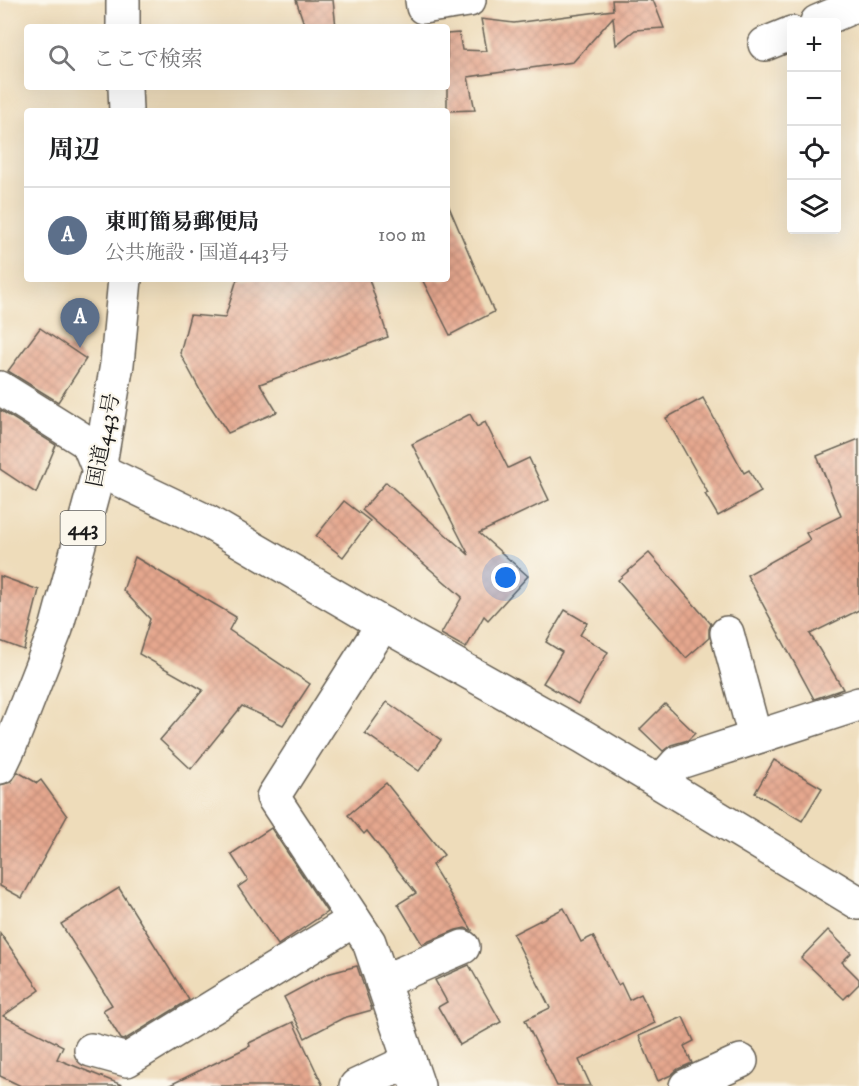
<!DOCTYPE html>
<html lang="ja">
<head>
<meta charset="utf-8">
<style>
	body { margin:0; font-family:"IM FELL DW Pica","Noto Serif JP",serif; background:#f2f2f2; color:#202124 }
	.controls { position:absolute; right:18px; top:18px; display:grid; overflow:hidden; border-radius:6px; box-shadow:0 6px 24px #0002 }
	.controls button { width:54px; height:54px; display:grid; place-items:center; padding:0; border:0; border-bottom:2px solid #e0e0e0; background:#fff; color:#202124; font:30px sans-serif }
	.you { position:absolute; left:506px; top:578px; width:21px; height:21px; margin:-15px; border:4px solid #fff; border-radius:50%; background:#1a73e8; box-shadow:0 0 0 9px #1a73e833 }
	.badge { display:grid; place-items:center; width:39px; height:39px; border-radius:50%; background:#c8321e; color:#fff; font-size:20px; font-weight:700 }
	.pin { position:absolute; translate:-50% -50px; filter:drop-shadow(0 2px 3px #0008) }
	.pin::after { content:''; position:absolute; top:32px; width:21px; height:18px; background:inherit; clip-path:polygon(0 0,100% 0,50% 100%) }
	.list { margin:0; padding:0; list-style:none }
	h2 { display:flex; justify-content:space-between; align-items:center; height:78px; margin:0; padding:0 24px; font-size:26px }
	h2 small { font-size:20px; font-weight:400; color:#757577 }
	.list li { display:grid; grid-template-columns:39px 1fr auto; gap:18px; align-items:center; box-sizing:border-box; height:96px; padding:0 24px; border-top:2px solid #e0e0e0 }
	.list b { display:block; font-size:22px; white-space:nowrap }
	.list p { margin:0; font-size:20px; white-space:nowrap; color:#757577 }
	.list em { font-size:20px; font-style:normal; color:#757577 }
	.icon { flex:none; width:33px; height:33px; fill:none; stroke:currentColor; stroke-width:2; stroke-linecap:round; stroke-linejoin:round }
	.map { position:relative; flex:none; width:859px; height:1086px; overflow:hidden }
	.search { position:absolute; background:#fff; box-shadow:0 6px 24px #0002; left:24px; top:24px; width:426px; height:66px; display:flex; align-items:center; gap:15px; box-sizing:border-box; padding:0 21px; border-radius:6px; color:#757577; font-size:22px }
	.panel { position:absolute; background:#fff; box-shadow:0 6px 24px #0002; left:24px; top:108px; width:426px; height:174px; border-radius:6px }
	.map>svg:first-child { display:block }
	.building { fill:url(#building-cross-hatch) }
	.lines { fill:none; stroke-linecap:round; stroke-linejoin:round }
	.minor-casing { stroke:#665f53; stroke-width:36 }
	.highway-casing { stroke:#665f53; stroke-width:36 }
	.minor { stroke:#fff; stroke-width:33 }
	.highway { stroke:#fff; stroke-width:33 }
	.labels { text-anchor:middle; stroke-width:4.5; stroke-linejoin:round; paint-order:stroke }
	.shield { fill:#fbf7ec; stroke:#5f5e5a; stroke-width:1.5 }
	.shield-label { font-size:20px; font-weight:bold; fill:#1c1c1c }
	.street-label { font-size:21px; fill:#1c1c1c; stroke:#fbf7ec }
</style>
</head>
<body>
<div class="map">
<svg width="859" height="1086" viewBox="0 0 859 1086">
	<defs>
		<pattern id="building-cross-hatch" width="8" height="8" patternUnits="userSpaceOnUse" patternTransform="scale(1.5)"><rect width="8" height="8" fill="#e5a78e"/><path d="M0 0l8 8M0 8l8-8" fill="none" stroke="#c48f7a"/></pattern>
	</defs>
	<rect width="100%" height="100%" fill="#fbf7ec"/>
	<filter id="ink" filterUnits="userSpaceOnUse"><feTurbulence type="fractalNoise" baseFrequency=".0167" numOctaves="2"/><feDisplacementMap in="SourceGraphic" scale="12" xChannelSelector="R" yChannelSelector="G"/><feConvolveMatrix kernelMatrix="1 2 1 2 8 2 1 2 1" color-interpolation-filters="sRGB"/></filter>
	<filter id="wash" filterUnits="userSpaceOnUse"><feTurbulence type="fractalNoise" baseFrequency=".008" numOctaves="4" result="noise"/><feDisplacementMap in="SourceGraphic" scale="24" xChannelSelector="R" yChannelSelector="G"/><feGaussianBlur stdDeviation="1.35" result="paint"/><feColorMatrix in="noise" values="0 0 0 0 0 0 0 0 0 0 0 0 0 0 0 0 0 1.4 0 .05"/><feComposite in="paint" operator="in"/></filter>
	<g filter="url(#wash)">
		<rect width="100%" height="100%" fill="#eedcba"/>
		<g id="blocks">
			<g class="building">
				<polygon points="296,0 333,0 336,27 305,27"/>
				<polygon points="612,0 653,0 664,28 635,30 616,45 613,17 573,62 468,77 475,110 447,111 447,34 459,33 462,50 487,51 481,19 514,23 613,10"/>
				<polygon points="447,202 494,312 450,335 422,279 447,279"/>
				<polygon points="237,279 369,279 388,337 260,384 277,412 228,433 201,392 180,353 190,315 225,318"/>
				<polygon points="40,328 86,359 58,402 8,371"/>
				<polygon points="703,398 744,473 749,470 761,492 718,516 705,494 708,493 666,418"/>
				<polygon points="0,410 56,445 36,493 0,469"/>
				<polygon points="470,414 477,427 485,422 508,468 529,458 549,500 479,533 528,576 488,620 484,616 466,648 441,634 462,597 362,510 386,482 469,555 412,444"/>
				<polygon points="859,439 859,610 810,634 843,689 814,699 747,575 810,540 806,533 841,516 817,456"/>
				<polygon points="344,501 370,521 343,557 316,536"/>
				<polygon points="649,553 711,624 709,629 709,638 686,658 618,580"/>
				<polygon points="135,557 236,617 229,630 310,684 283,725 242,706 191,769 160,740 203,690 139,654 150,619 123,590"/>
				<polygon points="0,576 39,590 24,650 0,641"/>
				<polygon points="565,610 587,623 580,635 608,652 578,704 543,683 562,652 546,642"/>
				<polygon points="387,702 441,740 419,771 365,733"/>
				<polygon points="665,704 695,733 688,740 671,745 663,751 640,729"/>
				<polygon points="774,760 822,788 802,821 755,793"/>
				<polygon points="18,772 37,783 41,780 67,816 22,898 0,886 0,785 11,782"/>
				<polygon points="386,783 444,855 432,865 472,930 470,930 465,928 456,930 422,944 398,904 416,893 367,831 364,834 348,815"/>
				<polygon points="271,828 327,912 278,945 238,887 248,880 231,854"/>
				<polygon points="119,888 189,1000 124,1040 121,1039 103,1010 112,1005 61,924"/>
				<polygon points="564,908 581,942 593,936 618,985 621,983 629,1000 641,994 655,1023 579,1060 591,1086 557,1086 525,1020 550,1008 513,934"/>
				<polygon points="828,930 851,953 842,962 859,979 859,984 844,999 801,958"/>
				<polygon points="0,933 40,990 3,1016 63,1046 57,1059 122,1085 122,1086 21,1086 0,1076"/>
				<polygon points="469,965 501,1022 460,1045 438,1007 447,1002 435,980"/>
				<polygon points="357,966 372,1010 343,1018 305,1038 284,997 327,974"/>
				<polygon points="683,1017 694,1041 684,1046 692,1063 678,1069 671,1075 658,1081 639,1036"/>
				<polygon points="293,1022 323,1086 168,1086 250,1046 249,1043"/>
			</g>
		</g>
	</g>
	<g filter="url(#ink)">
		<use href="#blocks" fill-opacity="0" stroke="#665f53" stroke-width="1.5"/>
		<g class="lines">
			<defs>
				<g id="minor">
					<polyline points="422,0 423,7 469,0"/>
					<polyline points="817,22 859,4"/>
					<polyline points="765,44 792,33"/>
					<polyline points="0,388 88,443 99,470 208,522 383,624 584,737 859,903"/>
					<polyline points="383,624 273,797 369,942 418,1086"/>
					<polyline points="727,633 755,737"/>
					<polyline points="660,782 677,763 859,704"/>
					<polyline points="382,982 463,947"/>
					<polyline points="91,1050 127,1060 354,920"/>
					<polyline points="356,1086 409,1061"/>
					<polyline points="686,1086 741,1061"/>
				</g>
				<g id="highway">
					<polyline points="123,0 123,27"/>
					<polyline points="125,87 126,111"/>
					<polyline points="0,767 10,746 56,629 99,470 117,364 125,279"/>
				</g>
			</defs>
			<use href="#minor" class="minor-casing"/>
			<use href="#highway" class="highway-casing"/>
			<use href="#minor" class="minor"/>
			<use href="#highway" class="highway"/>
		</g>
	</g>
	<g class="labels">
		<rect class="shield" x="60.5" y="511" width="45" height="34" rx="4.5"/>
		<g class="shield-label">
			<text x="83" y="535">443</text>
		</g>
		<g class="street-label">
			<text transform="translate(103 440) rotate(-79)" y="7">国道443号</text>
		</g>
	</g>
</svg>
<div class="controls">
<button>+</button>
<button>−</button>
<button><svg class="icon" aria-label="locate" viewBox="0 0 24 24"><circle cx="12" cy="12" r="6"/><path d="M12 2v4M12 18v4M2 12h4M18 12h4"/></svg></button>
<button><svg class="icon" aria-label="layers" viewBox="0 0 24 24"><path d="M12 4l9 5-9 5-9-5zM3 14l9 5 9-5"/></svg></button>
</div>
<div class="you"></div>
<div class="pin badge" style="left:80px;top:348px;background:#5c6f8a">A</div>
<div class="search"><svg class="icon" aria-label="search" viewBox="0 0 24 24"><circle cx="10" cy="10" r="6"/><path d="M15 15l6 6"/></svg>ここで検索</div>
<section class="panel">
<h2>周辺<small></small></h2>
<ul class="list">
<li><span class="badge" style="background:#5c6f8a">A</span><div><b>東町簡易郵便局</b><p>公共施設 · 国道443号</p></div><em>100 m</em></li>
</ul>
</section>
</div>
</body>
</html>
